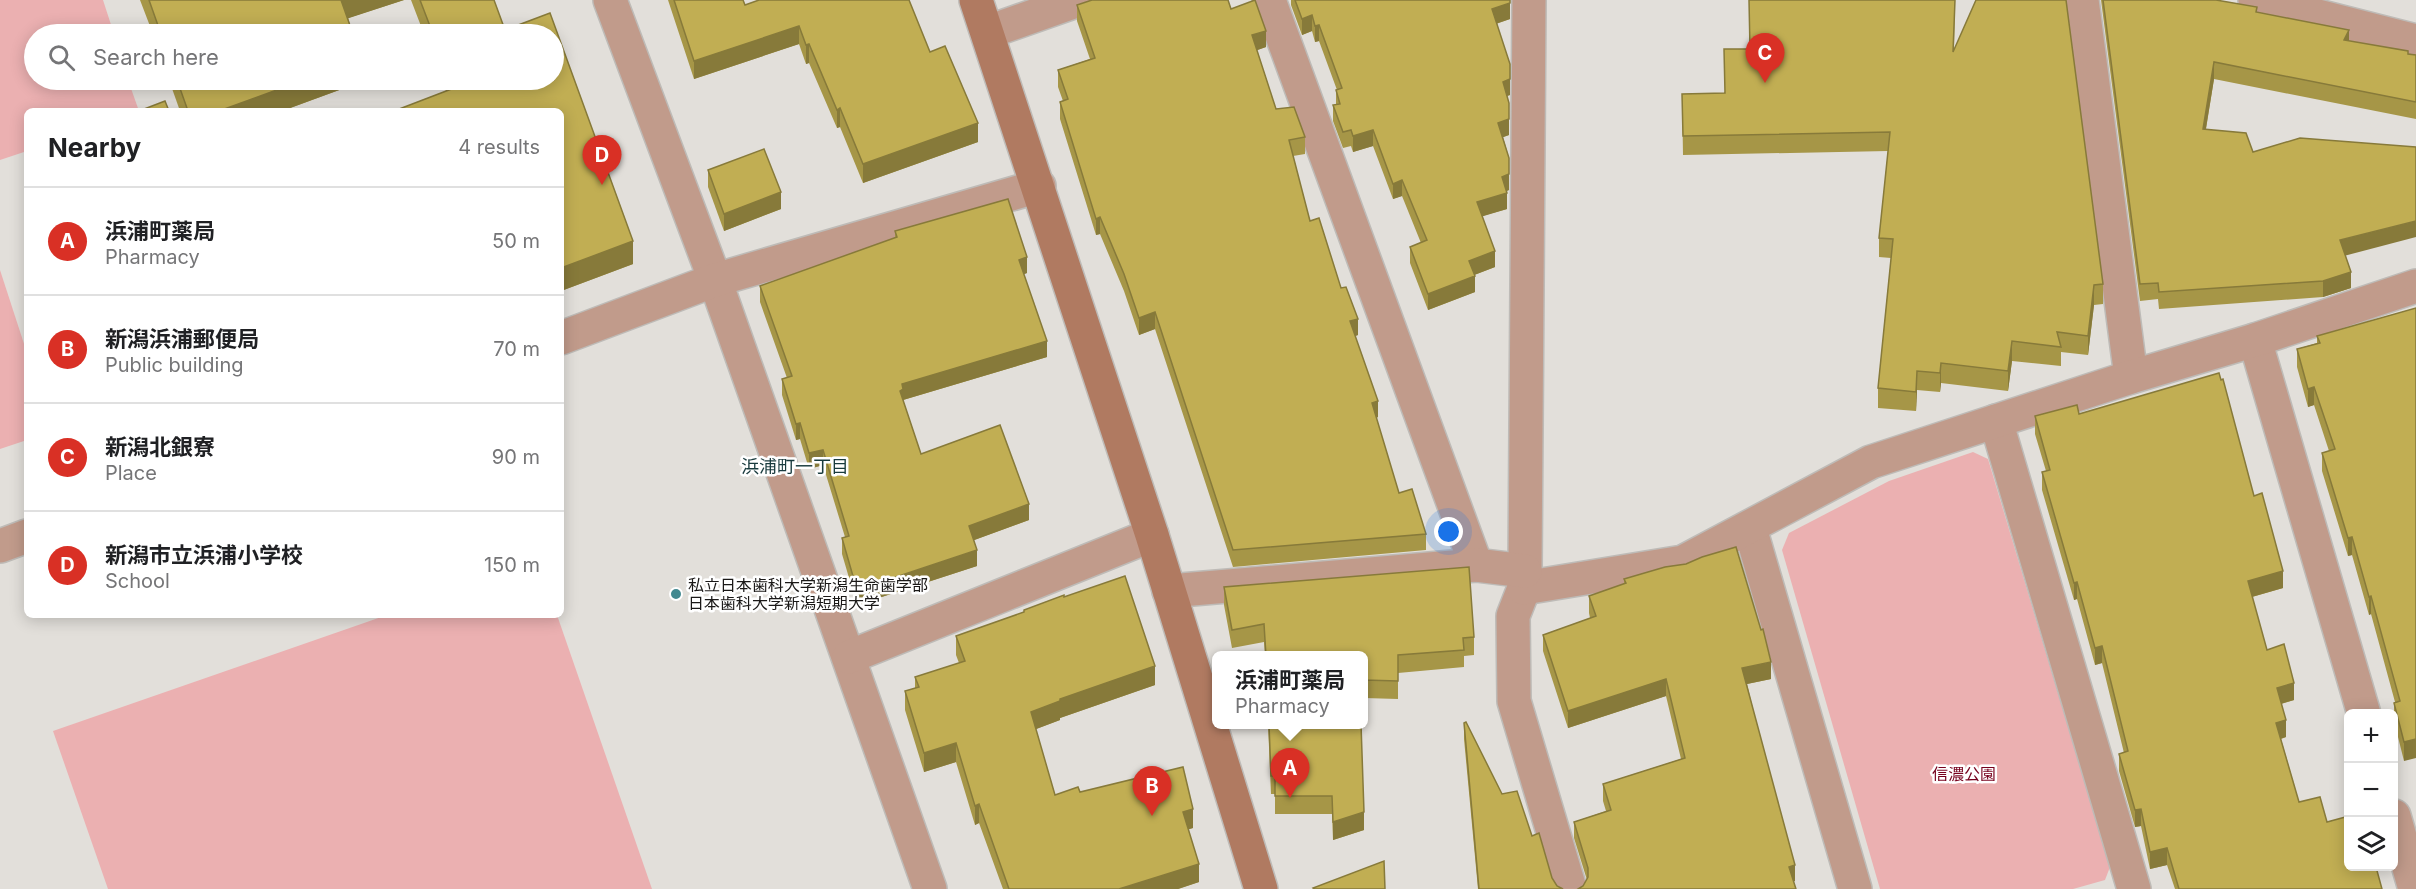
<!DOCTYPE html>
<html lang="en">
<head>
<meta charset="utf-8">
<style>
	body { margin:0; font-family:Inter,"Noto Sans JP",sans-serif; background:#f6f6f6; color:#202124 }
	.controls { position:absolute; right:18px; bottom:18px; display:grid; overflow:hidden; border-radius:9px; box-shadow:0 3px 15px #0003 }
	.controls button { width:54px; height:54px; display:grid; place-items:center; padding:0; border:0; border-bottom:2px solid #e0e0e0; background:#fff; color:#202124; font:30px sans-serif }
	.you { position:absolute; left:1449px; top:532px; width:21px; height:21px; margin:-15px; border:4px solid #fff; border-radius:50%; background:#1a73e8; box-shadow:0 0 0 9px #1a73e833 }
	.badge { display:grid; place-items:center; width:39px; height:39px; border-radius:50%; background:#d93025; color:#fff; font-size:20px; font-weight:700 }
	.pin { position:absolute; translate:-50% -50px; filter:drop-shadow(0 2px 3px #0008) }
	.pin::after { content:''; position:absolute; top:32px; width:21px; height:18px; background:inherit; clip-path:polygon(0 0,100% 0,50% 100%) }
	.popup { position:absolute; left:1212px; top:651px; width:156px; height:78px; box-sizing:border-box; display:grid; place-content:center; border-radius:9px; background:#fff; filter:drop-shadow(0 2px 4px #0005); font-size:20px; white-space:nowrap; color:#757577 }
	.popup b { font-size:22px; color:#202124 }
	.popup::after { content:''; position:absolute; left:50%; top:100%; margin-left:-12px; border:12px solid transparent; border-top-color:#fff }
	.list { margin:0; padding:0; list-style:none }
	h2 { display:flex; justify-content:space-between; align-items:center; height:78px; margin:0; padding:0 24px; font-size:26px }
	h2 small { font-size:20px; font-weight:400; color:#757577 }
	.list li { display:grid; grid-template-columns:39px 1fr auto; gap:18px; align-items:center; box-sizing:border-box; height:108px; padding:0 24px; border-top:2px solid #e0e0e0 }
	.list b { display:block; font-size:22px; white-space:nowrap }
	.list p { margin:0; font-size:20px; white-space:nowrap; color:#757577 }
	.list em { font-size:20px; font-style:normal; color:#757577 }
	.icon { flex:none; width:33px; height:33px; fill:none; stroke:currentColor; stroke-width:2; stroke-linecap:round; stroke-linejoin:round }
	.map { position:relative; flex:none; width:2416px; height:889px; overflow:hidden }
	.search { position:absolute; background:#fff; box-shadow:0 3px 15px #0003; left:24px; top:24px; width:540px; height:66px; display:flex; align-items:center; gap:15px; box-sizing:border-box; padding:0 21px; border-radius:33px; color:#757577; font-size:22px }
	.panel { position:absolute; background:#fff; box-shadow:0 3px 15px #0003; left:24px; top:108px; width:540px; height:510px; border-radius:9px }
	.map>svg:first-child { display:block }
	.green { fill:#ebb0b1 }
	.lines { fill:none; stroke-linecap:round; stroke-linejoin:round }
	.street-casing { stroke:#bebbb7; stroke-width:36 }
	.secondary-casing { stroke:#bebbb7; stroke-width:36 }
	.street { stroke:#c19b8b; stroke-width:33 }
	.secondary { stroke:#b07a61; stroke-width:33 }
	.wall { fill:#a69647 }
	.shaded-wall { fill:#877a3a }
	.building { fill:#c1ae53; stroke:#877a3a; stroke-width:1.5 }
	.poi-dot { fill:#428990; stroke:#fff; stroke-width:2 }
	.labels { text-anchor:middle; stroke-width:5; stroke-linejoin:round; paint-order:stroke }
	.poi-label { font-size:16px; fill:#1a1817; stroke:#fff; text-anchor:start }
	.park-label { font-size:16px; fill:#76001d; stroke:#fff }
	.neighbourhood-label { font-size:18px; fill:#193b3e; stroke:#fff }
</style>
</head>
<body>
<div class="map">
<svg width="2416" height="889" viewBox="0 0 2416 889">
	<rect width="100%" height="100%" fill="#e2dfda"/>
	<g class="green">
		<polygon points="0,0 103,0 114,34 34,34 34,80 128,80 139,111 27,111 27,151 0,160"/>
		<polygon points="0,270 27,353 27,440 0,449"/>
		<polygon points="1973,452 1988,459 2110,867 2105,880 2073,889 1880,889 1782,550 1789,533 1889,481"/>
		<polygon points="387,615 557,615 652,889 108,889 53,731"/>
	</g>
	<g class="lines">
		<defs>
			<g id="street">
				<polyline points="610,0 715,280 930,889"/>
				<polyline points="1269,0 1476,565"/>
				<polyline points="1529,0 1525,571 1524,588 1513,616 1514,701 1570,889"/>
				<polyline points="2082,0 2131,377"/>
				<polyline points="2255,0 2416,41"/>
				<polyline points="988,32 1079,0"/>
				<polyline points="561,338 715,280 1039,186"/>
				<polyline points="2255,340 2364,714"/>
				<polyline points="1996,421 2134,889"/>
				<polyline points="1750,528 1855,889"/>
				<polyline points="0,546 27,536"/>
				<polyline points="1524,588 1683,562 1871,462 2131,377 2255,340 2416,286"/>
				<polyline points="1169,591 1476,565 1525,571"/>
				<polyline points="849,657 1152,535"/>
				<polyline points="2394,816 2415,889"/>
			</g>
			<polyline id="secondary" points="976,0 1152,535 1261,889"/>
		</defs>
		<use href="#street" class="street-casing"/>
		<use href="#secondary" class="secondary-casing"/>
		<use href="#street" class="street"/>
		<use href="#secondary" class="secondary"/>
	</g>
	<g class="wall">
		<polygon points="140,0 404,0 348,18 353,34 153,34"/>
		<polygon points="411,0 494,0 505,30 550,13 633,241 633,264 561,291 561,111 394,111 446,91 442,80 554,80 554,34 424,34"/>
		<polygon points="668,0 743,0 745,5 930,52 978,142 863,183 840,127 837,128 809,63 806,64 799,44 694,79"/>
		<polygon points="1291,0 1510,0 1510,19 1496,24 1510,64 1510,95 1507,96 1509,103 1509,135 1503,137 1509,158 1509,190 1506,191 1507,209 1482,216 1495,267 1474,275 1475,292 1428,310 1410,263 1410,247 1421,243 1402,196 1393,199 1373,146 1353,152 1351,146 1343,148 1333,121 1333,105 1336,104 1336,90 1337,90 1319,41 1315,42 1312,31 1302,35 1291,5"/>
		<polygon points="1749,0 1955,0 1954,50 2103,284 2103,304 2094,305 2088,355 2061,352 2061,366 2012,361 2008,391 1941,383 1940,392 1917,390 1916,411 1878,408 1878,388 1891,258 1879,257 1879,238 1888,151 1683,155 1682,94 1724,93 1750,49"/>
		<polygon points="2101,0 2216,0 2349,41 2416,55 2416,119 2214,79 2206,129 2253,152 2345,256 2351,288 2323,297 2159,309 2158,299 2140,301"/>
		<polygon points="1077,5 1231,9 1266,47 1257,50 1276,109 1305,137 1305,154 1293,156 1310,221 1341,288 1358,335 1355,336 1378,417 1376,418 1399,493 1426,534 1426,550 1233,567 1155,329 1139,335 1124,291 1100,234 1096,235 1060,119 1060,102 1063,101 1058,87 1058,70 1090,59 1077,21"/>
		<polygon points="169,80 361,80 361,82 282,111 180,111"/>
		<polygon points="708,170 781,209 724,231 708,187"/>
		<polygon points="895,231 1027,273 1024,274 1047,357 903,400 921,454 1029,520 974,540 977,566 857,605 842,554 842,538 845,537 823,465 809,469 800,439 796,440 782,395 782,379 787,378 760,302 760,286 895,238"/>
		<polygon points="2416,308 2404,761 2394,721 2394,703 2395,702 2371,614 2369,615 2352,555 2348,556 2322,471 2322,453 2329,451 2314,405 2308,407 2297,367 2297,349 2317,343 2317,336"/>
		<polygon points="2079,414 2254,496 2283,588 2252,597 2267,650 2294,700 2281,704 2286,737 2281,739 2299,802 2327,822 2382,889 2175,889 2167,865 2150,869 2141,826 2135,827 2119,771 2119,754 2124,753 2102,663 2095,665 2077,599 2074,600 2042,490 2042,472 2046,471 2035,434 2035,416"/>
		<polygon points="1624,579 1771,679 1747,684 1795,881 1583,886 1587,880 1574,838 1574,822 1606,811 1603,801 1603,784 1681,759 1666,696 1568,728 1543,651 1543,635 1590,618 1589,613 1589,596 1624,584"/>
		<polygon points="1224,587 1474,637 1474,655 1464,656 1464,667 1398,673 1398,699 1364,698 1364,656 1265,656 1264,642 1232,648 1224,605"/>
		<polygon points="1064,597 1155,685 1060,718 1060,720 1036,729 1055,795 1080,792 1193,828 1188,829 1199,882 1178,889 1003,889 979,823 975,825 956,762 924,772 905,710 905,691 915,688 915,677 959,663 956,655 956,636 1024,613 1024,610"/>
		<polygon points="1464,723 1502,794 1532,836 1552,878 1557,886 1563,889 1478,889 1464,739"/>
		<polygon points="1268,724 1361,724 1364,830 1333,840 1332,814 1275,814 1275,794 1271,794"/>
	</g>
	<g class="shaded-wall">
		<polygon points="340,0 404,0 340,21"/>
		<polygon points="1510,3 1510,19 1492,25 1492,9"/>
		<polygon points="1312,15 1312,31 1302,35 1302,19"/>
		<polygon points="1319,25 1319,41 1315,42 1315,26"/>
		<polygon points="799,26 799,44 694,79 694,61"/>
		<polygon points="2349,30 2349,47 2344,40"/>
		<polygon points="1266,31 1266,47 1252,52 1252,35"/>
		<polygon points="809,44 809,63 806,64 806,45"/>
		<polygon points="2214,62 2214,79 2203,146 2203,129"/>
		<polygon points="1510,79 1510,95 1503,97 1503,82"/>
		<polygon points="304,80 361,80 361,82 282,111 219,111"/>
		<polygon points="840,108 840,127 837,128 837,110"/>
		<polygon points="1509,119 1509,135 1498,139 1498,123"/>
		<polygon points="978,123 978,142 863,183 863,164"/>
		<polygon points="1373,130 1373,146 1353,152 1353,136"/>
		<polygon points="1509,174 1509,190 1502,193 1502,177"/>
		<polygon points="1402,180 1402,196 1393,199 1393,184"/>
		<polygon points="781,192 781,209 724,231 724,214"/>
		<polygon points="1507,193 1507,209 1477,218 1477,202"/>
		<polygon points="1100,217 1100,234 1096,235 1096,219"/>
		<polygon points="2416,221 2416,237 2340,257 2340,240"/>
		<polygon points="633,241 633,264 561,291 561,268"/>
		<polygon points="1495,251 1495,267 1469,277 1469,261"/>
		<polygon points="1027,257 1027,273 1019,276 1019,260"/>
		<polygon points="2351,272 2351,288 2323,297 2323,281"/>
		<polygon points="1475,276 1475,292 1428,310 1428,294"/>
		<polygon points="2094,285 2094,305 2088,355 2088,336"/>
		<polygon points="1155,312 1155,329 1139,335 1139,318"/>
		<polygon points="1358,319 1358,335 1350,338 1350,321"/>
		<polygon points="1047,341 1047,357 903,400 903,405 900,391 902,384"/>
		<polygon points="2012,341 2012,361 2008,391 2008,371"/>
		<polygon points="1941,363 1941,383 1940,392 1940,373"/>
		<polygon points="1917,371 1917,390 1916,411 1916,392"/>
		<polygon points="2314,387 2314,405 2308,407 2308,389"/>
		<polygon points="1378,401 1378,417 1372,419 1372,403"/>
		<polygon points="800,423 800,439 796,440 796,424"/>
		<polygon points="823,450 823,465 809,469 809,453"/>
		<polygon points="1029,504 1029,520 969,542 969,526"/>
		<polygon points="2352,537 2352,555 2348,556 2348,538"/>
		<polygon points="977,550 977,566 857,605 857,590"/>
		<polygon points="2283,571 2283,588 2248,598 2248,581"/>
		<polygon points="2077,582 2077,599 2074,600 2074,583"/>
		<polygon points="2371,596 2371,614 2369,615 2369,597"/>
		<polygon points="2102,646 2102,663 2095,665 2095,648"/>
		<polygon points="1771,662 1771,679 1742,685 1742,668"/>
		<polygon points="1155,666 1155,685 1060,718 1060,720 1031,731 1031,712 1060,699"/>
		<polygon points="1666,679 1666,696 1568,728 1568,711"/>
		<polygon points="2294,683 2294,700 2277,705 2277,688"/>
		<polygon points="2286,720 2286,737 2276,740 2276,723"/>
		<polygon points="2416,739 2416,758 2404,761 2404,742"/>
		<polygon points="956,743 956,762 924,772 924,753"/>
		<polygon points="979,804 979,823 975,825 975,806"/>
		<polygon points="1193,809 1193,828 1183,831 1183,812"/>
		<polygon points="2141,809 2141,826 2135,827 2135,810"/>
		<polygon points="1364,812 1364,830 1333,840 1333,822"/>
		<polygon points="2167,848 2167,865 2150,869 2150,852"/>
		<polygon points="1199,864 1199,882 1178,889 1119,889"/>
		<polygon points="1795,865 1795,881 1789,883 1789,867"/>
	</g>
	<g class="building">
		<polygon points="149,0 341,0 353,34 161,34"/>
		<polygon points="420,0 494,0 505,30 550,13 633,241 561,268 561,111 394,111 454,88 451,80 554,80 554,34 433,34"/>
		<polygon points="674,0 743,0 745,5 759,0 909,0 930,52 945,46 978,123 863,164 840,108 837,110 809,44 806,45 799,26 694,61"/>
		<polygon points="1092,0 1228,0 1231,9 1255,0 1266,31 1252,35 1276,109 1294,107 1305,137 1289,140 1310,221 1319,218 1341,288 1346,287 1358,319 1350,321 1378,401 1372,403 1399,493 1412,489 1426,534 1233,550 1155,312 1139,318 1124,274 1100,217 1096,219 1060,102 1068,99 1058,70 1095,58 1077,5"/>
		<polygon points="1295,0 1510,0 1510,3 1492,9 1510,64 1510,79 1503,82 1509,103 1509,119 1498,123 1509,158 1509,174 1502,177 1507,193 1477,202 1495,251 1469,261 1475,276 1428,294 1410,247 1427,240 1402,180 1393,184 1373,130 1353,136 1351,130 1343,132 1333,105 1340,104 1336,90 1342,88 1319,25 1315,26 1312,15 1302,19"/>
		<polygon points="1749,0 1955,0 1953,52 1976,0 2066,0 2103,284 2094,285 2088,336 2057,332 2061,347 2012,341 2008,371 1941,363 1940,373 1917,371 1916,392 1878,388 1893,239 1879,238 1890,132 1683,136 1682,94 1725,93 1724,49 1750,49"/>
		<polygon points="2103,0 2216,0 2257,7 2256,12 2349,30 2344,40 2408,51 2408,54 2416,55 2416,102 2214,62 2203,129 2246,133 2253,152 2300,138 2416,147 2416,221 2340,240 2351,272 2323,281 2159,292 2158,283 2140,284"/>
		<polygon points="177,80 304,80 219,111 188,111"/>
		<polygon points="165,101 169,111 139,111"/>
		<polygon points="764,149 781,192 724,214 708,170"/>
		<polygon points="1008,199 1027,257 1019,260 1047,341 902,384 903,389 900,391 921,454 1000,425 1029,504 969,526 977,550 857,590 842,538 849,536 823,450 809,453 800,423 796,424 782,379 792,376 760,286 897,237 895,231"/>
		<polygon points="2416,308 2416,739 2404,742 2394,703 2400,701 2371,596 2369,597 2352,537 2348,538 2322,453 2335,449 2314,387 2308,389 2297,349 2320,343 2317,336"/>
		<polygon points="2219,373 2221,380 2223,379 2254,496 2262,493 2283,571 2248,581 2267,650 2284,644 2294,683 2277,688 2286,720 2276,723 2299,802 2320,797 2327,822 2349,816 2349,867 2376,867 2382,889 2179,889 2167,848 2150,852 2141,809 2135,810 2119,754 2128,751 2102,646 2095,648 2077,582 2074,583 2042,472 2050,470 2035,416 2077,405 2079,414"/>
		<polygon points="1736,547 1761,630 1763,629 1771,662 1742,668 1795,865 1789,867 1796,889 1578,889 1583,886 1588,877 1588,868 1574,822 1611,810 1603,784 1685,758 1666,679 1568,711 1543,635 1596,616 1589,596 1626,583 1624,579 1665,567 1686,564 1702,557"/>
		<polygon points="1469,567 1474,637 1463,638 1464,650 1398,655 1398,681 1364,680 1364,656 1266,656 1264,624 1232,630 1224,587"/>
		<polygon points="1125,576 1155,666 1060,699 1060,701 1031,712 1055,795 1078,787 1080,792 1183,767 1193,809 1183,812 1199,864 1119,889 1009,889 979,804 975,806 956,743 924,753 905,691 919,687 915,677 965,661 956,636 1024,612 1024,610 1064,595 1064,597"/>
		<polygon points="1466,722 1502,794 1517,791 1532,836 1539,833 1552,878 1557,886 1563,889 1479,889 1464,723"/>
		<polygon points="1269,724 1361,724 1364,812 1333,822 1332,796 1275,796 1275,776 1271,776"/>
		<polygon points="1384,861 1385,889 1314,889 1313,888"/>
	</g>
	<circle class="poi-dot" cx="676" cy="594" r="6"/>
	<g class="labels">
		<g class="poi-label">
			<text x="688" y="591">私立日本歯科大学新潟生命歯学部<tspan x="688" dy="18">日本歯科大学新潟短期大学</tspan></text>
		</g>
		<g class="park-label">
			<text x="1964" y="780">信濃公園</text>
		</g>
		<g class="neighbourhood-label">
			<text x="795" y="473">浜浦町一丁目</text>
		</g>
	</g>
</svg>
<div class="controls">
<button>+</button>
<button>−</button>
<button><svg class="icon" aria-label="layers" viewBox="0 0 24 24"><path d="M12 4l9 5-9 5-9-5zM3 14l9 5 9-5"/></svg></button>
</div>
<div class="you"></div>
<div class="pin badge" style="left:1290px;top:798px">A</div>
<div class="popup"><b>浜浦町薬局</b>Pharmacy</div>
<div class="pin badge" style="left:1152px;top:816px">B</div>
<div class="pin badge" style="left:1765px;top:83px">C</div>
<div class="pin badge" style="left:602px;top:185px">D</div>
<div class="search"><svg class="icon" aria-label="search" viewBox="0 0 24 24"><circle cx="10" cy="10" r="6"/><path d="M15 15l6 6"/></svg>Search here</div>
<section class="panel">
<h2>Nearby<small>4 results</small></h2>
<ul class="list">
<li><span class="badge">A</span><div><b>浜浦町薬局</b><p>Pharmacy</p></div><em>50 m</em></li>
<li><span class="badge">B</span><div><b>新潟浜浦郵便局</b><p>Public building</p></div><em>70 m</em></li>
<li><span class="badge">C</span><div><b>新潟北銀寮</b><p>Place</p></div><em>90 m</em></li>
<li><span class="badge">D</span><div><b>新潟市立浜浦小学校</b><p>School</p></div><em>150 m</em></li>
</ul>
</section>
</div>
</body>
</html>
